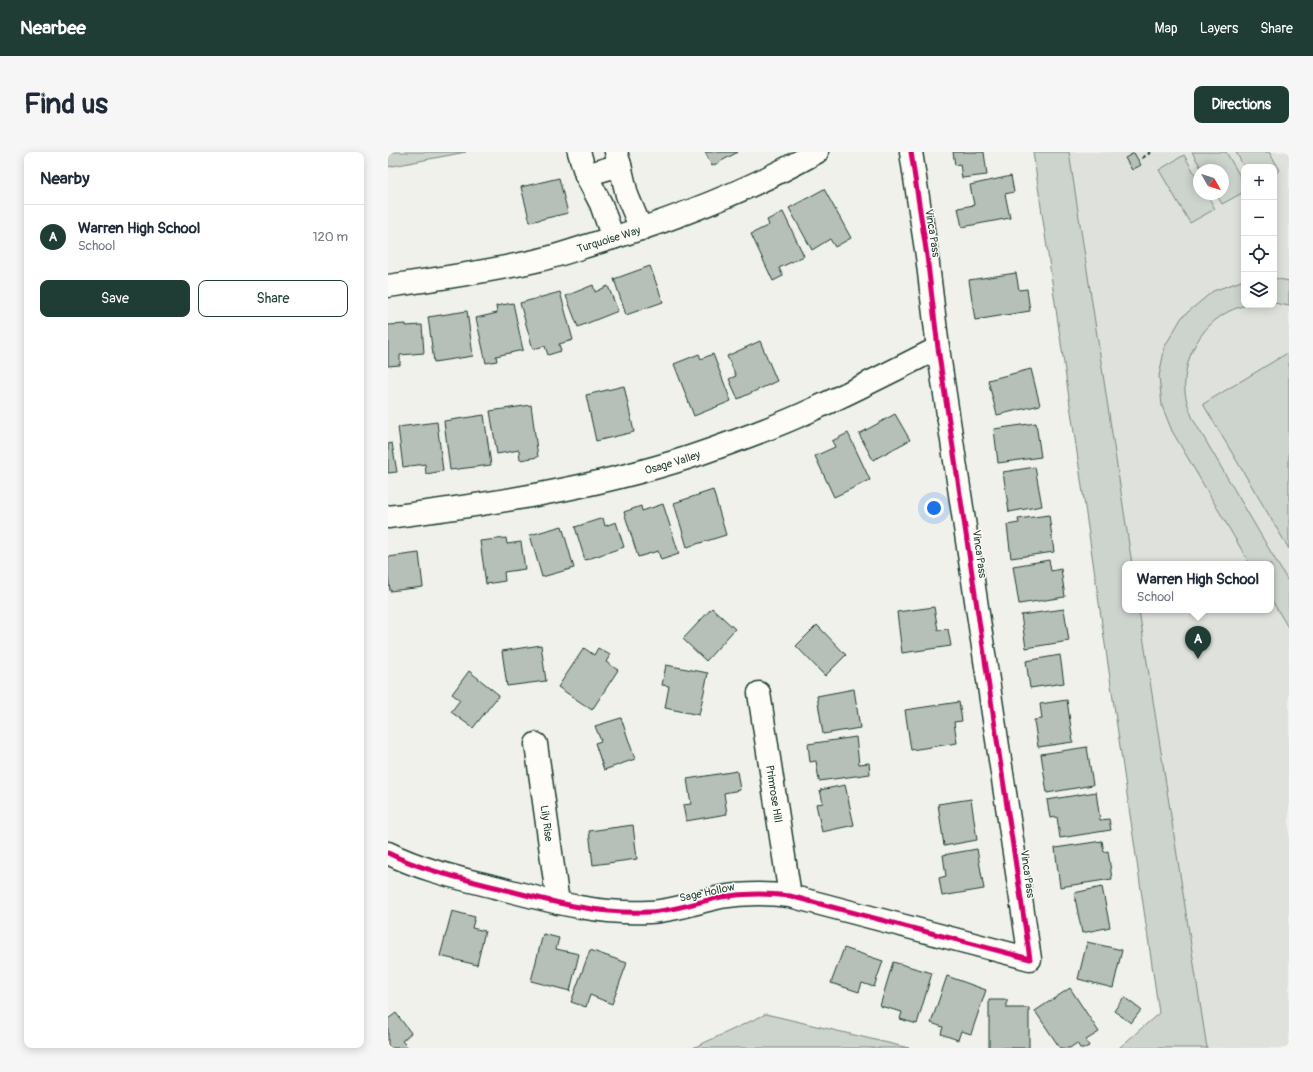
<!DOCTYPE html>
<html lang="en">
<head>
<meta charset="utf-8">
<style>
	body { margin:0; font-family:Pangolin,sans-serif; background:#f6f6f7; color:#1f2937 }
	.controls { position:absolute; right:12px; top:12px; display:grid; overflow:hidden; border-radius:8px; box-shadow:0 2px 10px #0003 }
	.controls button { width:36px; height:36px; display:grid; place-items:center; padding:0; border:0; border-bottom:1px solid #e0e1e3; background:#fff; color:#1f2937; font:20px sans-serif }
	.compass { position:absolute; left:805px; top:12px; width:36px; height:36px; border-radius:50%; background:#fff; box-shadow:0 2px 10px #0003; rotate:129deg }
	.you { position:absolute; left:546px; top:356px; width:14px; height:14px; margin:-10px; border:3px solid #fff; border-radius:50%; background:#1a73e8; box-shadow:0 0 0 6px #1a73e833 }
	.badge { display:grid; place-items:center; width:26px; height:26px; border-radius:50%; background:#1f3d34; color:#fff; font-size:13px; font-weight:700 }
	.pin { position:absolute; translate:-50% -33px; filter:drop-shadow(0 1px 2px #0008) }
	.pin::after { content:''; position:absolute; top:21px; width:14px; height:12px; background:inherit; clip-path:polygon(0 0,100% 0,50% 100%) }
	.popup { position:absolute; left:734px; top:409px; width:152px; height:52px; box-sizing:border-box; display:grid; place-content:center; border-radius:8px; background:#fff; filter:drop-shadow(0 1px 3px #0005); font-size:13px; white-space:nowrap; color:#747a83 }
	.popup b { font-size:15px; color:#1f2937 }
	.popup::after { content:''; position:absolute; left:50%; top:100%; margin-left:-8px; border:8px solid transparent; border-top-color:#fff }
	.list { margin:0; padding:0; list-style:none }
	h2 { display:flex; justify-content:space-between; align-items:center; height:52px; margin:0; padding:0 16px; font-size:17px }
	h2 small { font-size:13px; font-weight:400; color:#747a83 }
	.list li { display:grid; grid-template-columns:26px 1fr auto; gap:12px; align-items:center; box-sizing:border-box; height:64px; padding:0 16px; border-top:1px solid #e0e1e3 }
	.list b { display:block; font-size:15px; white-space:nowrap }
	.list p { margin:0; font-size:13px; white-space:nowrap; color:#747a83 }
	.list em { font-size:13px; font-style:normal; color:#747a83 }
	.actions { display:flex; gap:8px; padding:12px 16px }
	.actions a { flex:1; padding:9px 0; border:1px solid #1f3d34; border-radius:8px; text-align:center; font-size:14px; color:#1f3d34 }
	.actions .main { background:#1f3d34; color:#fff }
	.icon { flex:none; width:22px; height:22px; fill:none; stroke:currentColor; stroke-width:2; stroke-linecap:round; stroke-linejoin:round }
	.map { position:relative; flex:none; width:901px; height:896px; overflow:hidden; border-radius:8px }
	header { display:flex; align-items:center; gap:24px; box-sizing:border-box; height:56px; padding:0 20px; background:#1f3d34; color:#fff }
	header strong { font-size:19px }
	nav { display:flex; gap:22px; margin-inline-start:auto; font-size:14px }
	.intro { display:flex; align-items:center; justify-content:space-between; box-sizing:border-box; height:96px; padding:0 24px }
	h1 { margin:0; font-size:28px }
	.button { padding:10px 18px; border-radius:8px; background:#1f3d34; color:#fff; font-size:14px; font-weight:700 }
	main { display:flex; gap:24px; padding:0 24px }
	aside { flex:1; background:#fff; border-radius:8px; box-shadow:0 2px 10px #0003 }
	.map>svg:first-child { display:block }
	.built { fill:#dfe2dc; fill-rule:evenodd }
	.green { fill:#cdd3cd; stroke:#768880 }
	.building { fill:#b6bfb8; stroke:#1f3d34 }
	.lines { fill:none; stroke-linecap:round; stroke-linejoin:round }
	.minor-casing { stroke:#1f3d34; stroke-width:25 }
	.path { stroke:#1f3d34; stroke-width:2.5; stroke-dasharray:4 3; stroke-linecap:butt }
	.minor { stroke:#fdfcf7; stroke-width:22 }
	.cycleway-casing { stroke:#fdfcf7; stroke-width:8 }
	.cycleway { stroke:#d6006c; stroke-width:5 }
	.labels { text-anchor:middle; stroke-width:3; stroke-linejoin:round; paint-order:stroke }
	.street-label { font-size:11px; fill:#1f3d34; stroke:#fdfcf7 }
</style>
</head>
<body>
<header>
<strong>Nearbee</strong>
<nav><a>Map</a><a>Layers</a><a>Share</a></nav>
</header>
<div class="intro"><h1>Find us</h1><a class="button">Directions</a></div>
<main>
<aside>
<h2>Nearby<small></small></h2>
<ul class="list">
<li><span class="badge">A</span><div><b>Warren High School</b><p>School</p></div><em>120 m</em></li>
</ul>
<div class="actions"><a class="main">Save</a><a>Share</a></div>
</aside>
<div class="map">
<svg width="901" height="896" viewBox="0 0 901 896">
	<rect width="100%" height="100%" fill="#f0f1eb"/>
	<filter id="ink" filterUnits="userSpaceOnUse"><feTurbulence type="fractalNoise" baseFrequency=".025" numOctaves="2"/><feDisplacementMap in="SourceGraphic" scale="8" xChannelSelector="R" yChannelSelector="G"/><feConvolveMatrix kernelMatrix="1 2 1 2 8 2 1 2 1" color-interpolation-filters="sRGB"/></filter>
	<g filter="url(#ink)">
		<path class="built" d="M645 0H901V896H777L771 861ZM856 15H886V153H856ZM811 18H835V42H811ZM737 412H883V458H737Z"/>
		<g class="green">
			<polygon points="0,0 78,0 0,15"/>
			<polygon points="645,0 681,0 744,412 737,412 737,458 751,458 819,896 731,896 771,861"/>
			<polygon points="804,0 838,0 856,31 856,40 834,52 828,42 835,42 835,18 814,18"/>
			<polygon points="848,0 881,0 892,18 886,22 886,15 856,15"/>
			<polygon points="796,3 811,29 811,42 819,42 827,57 802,71 771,18"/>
			<polygon points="886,126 901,129 901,154 886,151"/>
			<path d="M856 128V153H860C820 160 794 201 797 240 798 249 802 259 805 267L901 431V477L883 447V412H862L784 279 774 254 771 224 777 194 794 165 825 139Z"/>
			<polygon points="901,200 901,397 815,252"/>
			<polygon points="378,862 521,896 305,896"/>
		</g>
		<g class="building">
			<polygon points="317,0 350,0 324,14"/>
			<polygon points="565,0 596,0 599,23 574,26 572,12 567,13"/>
			<polygon points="746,1 753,13 744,18 737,6"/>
			<polygon points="623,24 626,40 617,42 622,66 574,75 570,56 586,53 582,33"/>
			<polygon points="171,26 180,61 142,70 133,35"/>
			<polygon points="436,37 463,86 447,95 442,87 424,98 401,56"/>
			<polygon points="395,60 416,104 391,116 395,124 385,129 363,82 381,73 379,68"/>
			<polygon points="262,114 275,150 238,163 226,127"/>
			<polygon points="628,121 631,138 639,137 642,159 587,168 581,128"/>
			<polygon points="205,133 207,140 220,134 230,159 190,175 178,144"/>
			<polygon points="172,140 185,188 171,192 173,199 160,203 157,194 145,197 132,151"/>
			<polygon points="125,151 135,198 108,204 109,209 98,211 88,166 109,161 108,154"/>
			<polygon points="79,159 85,204 46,210 40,165"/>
			<polygon points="18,172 18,174 34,173 36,201 12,203 12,213 0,214 0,173"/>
			<polygon points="372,189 389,229 350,247 341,227 348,224 339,204"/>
			<polygon points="311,202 313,207 325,202 343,249 306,264 286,212"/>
			<polygon points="643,217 652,253 609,263 600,228"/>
			<polygon points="236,234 246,280 208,289 198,243"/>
			<polygon points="143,253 150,305 132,308 131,298 109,302 102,259"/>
			<polygon points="507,262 522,288 485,308 471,282"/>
			<polygon points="96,263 103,313 62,318 56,269"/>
			<polygon points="49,270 55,319 38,322 37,312 15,315 10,275"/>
			<polygon points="648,271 653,305 610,311 606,277"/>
			<polygon points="460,281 482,328 446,345 427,304 447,295 444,289"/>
			<polygon points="4,291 9,320 0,321 0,292"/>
			<polygon points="647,315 654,354 621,360 615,320"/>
			<polygon points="325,338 338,383 299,395 286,351"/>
			<polygon points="275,352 291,402 273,408 270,399 250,405 236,360 253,354 254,359"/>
			<polygon points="661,363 666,400 623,406 619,373 631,371 630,367"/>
			<polygon points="215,366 217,374 228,370 236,395 197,408 187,375"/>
			<polygon points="174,374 186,416 154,425 142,383"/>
			<polygon points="118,386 119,392 133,390 137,417 116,420 117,429 98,432 92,389"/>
			<polygon points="31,401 35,435 2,439 0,422 0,405"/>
			<polygon points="661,408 663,419 673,417 677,445 631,452 625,414"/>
			<polygon points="546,455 550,478 560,477 563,494 514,501 509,460"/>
			<polygon points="324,456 347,477 318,509 295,487"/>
			<polygon points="676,457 681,489 638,496 633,463"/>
			<polygon points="429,473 458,503 437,524 408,494"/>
			<polygon points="153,493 158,529 119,534 114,499"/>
			<polygon points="196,496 206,503 210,496 222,503 218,510 230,518 204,558 170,535"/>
			<polygon points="672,503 676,531 642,536 638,509"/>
			<polygon points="278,513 320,521 311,563 277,556 281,534 274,533"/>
			<polygon points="81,519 111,543 85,576 63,560 72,548 64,542"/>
			<polygon points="466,537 472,576 435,582 429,544"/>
			<polygon points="679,548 685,590 650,595 646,568 654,567 652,552"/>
			<polygon points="571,550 574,569 566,570 569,591 523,598 517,558"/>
			<polygon points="233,566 247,607 216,618 207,591 213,589 207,574"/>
			<polygon points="468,585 471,612 481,611 482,622 431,629 428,609 422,610 420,592"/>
			<polygon points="699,595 705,633 659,641 653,602"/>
			<polygon points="349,619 352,638 336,641 339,662 298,669 295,653 303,652 299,627"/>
			<polygon points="457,633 466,673 434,680 428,652 435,651 432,638"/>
			<polygon points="708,640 712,668 721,667 723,678 672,686 669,665 662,666 659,648"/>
			<polygon points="583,647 589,688 556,694 550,652"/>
			<polygon points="245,673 249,707 205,713 201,679"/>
			<polygon points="714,689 716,700 720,699 724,727 672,735 667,696"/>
			<polygon points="589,697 596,737 554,744 551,726 558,724 555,703"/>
			<polygon points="714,735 722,775 694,781 686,741"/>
			<polygon points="64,759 87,765 84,776 97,779 89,813 52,804"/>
			<polygon points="155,782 171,786 168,797 191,802 182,839 143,829"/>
			<polygon points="699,790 734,798 725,836 690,827"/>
			<polygon points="456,796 495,809 486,835 474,831 471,840 443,831"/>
			<polygon points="202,798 239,811 224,852 202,843 198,855 183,850"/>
			<polygon points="505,810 544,821 529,872 512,867 514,860 492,854"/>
			<polygon points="559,824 598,838 583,882 573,879 570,888 553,882 555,875 543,871"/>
			<polygon points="682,836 711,880 698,888 701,894 697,896 692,896 689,891 682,896 672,896 647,859"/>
			<polygon points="736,845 753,858 743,871 726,859"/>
			<polygon points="601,848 619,848 619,856 641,856 641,896 601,896"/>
			<polygon points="8,861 23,881 14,889 20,895 19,896 0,896 0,867"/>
		</g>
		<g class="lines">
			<defs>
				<g id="minor">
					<polyline points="191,0 198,23 213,52 225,86"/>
					<polyline points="228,0 232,13 239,43 253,77"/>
					<polyline points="198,23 232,13"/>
					<path id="s1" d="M0 134C49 127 98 120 147 109 166 105 186 98 205 92 282 69 358 40 429 0"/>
					<path id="s2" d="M0 365C102 352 203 337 302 305 343 291 386 276 426 257 468 238 509 217 550 196"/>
					<path id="s3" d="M371 541 402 744"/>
					<path id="s4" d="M148 592 170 751"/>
					<path d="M0 701C34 718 71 726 107 735 158 748 208 763 261 760 286 759 309 750 333 745 357 741 377 741 402 744L642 807 550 196 539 104 523 0"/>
				</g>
			</defs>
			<use href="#minor" class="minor-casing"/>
			<polyline class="path" points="754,6 763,0"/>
			<use href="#minor" class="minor"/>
			<defs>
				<path id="cycleway" d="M0 701C34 718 71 726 107 735 158 748 208 763 261 760 286 759 309 750 333 745 357 741 377 741 402 744L642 807 550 196 539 104 523 0"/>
			</defs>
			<use href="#cycleway" class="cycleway-casing"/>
			<use href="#cycleway" class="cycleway"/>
		</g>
	</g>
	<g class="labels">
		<g class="street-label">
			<text transform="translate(545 81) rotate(81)" y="4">Vinca Pass</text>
			<text dy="4" stroke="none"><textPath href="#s1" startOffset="226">Turquoise Way</textPath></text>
			<text dy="4" stroke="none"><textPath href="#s2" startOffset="290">Osage Valley</textPath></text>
			<text transform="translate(592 402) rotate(82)" y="4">Vinca Pass</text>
			<text dy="4" stroke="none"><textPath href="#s3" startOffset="102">Primrose Hill</textPath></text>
			<text dy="4" stroke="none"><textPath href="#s4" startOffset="80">Lily Rise</textPath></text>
			<text transform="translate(640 722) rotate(82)" y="4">Vinca Pass</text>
			<text transform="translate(319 740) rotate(-12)" y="4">Sage Hollow</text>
		</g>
	</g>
</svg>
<div class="controls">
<button>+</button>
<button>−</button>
<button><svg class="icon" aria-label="locate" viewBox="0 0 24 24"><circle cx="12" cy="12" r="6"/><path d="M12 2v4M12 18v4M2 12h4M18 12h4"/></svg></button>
<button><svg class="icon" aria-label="layers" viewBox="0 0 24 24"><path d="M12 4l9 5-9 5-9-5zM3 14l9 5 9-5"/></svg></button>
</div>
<svg class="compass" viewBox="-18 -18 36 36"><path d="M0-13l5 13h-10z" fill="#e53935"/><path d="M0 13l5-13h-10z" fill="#747a83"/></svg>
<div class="you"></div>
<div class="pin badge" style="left:810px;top:507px">A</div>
<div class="popup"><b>Warren High School</b>School</div>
</div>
</main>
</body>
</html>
